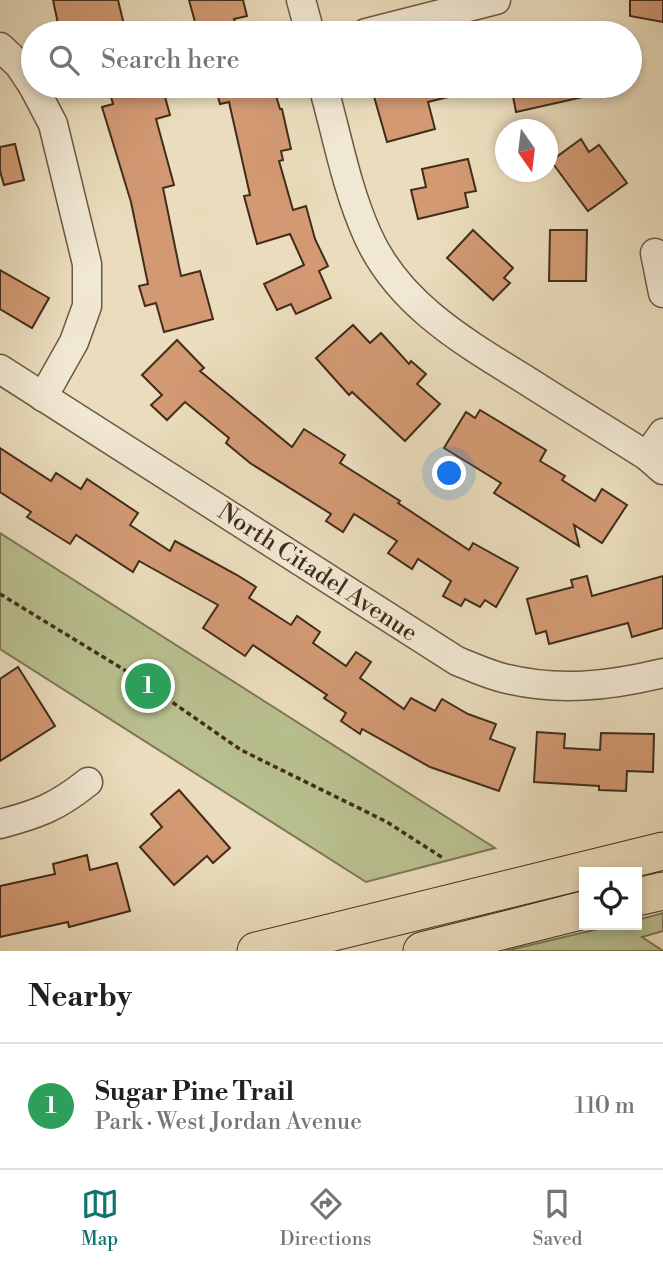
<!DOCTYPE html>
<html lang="en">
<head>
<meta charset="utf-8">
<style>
	body { margin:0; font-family:"Libre Bodoni",serif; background:#f6f6f6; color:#202124 }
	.controls { position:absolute; right:21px; bottom:21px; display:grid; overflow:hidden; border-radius:0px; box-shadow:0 4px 10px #0003 }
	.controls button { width:63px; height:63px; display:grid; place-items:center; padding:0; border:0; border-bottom:2px solid #e0e0e0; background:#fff; color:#202124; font:35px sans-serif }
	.compass { position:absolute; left:495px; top:119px; width:63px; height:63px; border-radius:50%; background:#fff; box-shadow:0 4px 10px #0003; rotate:166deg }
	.you { position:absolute; left:450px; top:474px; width:24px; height:24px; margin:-18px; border:5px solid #fff; border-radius:50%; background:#1a73e8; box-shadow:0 0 0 10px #1a73e833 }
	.badge { display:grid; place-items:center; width:46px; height:46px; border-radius:50%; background:#0f766e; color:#fff; font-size:23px; font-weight:700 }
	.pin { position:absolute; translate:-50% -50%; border:4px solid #fff; box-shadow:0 2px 7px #0006 }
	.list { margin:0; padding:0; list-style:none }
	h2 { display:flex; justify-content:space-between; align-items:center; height:91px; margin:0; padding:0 28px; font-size:30px }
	h2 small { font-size:23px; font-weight:400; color:#757577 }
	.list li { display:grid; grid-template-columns:46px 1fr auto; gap:21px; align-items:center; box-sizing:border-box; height:126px; padding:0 28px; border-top:2px solid #e0e0e0 }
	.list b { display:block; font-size:26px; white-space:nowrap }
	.list p { margin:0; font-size:23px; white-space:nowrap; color:#757577 }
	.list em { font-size:23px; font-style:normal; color:#757577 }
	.icon { flex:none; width:38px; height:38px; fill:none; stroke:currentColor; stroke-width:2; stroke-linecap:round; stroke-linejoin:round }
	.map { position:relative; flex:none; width:663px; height:951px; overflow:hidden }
	.search { position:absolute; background:#fff; box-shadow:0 4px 10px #0003; left:21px; right:21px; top:21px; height:77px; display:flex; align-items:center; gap:18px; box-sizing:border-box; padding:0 24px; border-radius:38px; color:#757577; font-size:26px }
	.sheet { height:217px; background:#fff }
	nav { display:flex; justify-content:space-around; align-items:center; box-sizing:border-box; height:98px; border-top:2px solid #e0e0e0; background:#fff; font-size:19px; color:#757577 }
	nav a { display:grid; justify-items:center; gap:4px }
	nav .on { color:#0f766e }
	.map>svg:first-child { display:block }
	.green { fill:#b9c08f; stroke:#7e7654; stroke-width:2 }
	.building { fill:#d29973; stroke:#422d1a; stroke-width:2 }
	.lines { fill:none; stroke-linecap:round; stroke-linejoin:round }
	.minor-casing { stroke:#6c5942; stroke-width:31 }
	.major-casing { stroke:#422d1a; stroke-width:39 }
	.path { stroke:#422d1a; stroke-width:3.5; stroke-dasharray:5 3.5; stroke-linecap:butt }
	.minor { stroke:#f1e8d3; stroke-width:28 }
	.major { stroke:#eadcbc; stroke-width:37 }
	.labels { text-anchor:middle; stroke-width:5; stroke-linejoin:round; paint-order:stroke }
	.street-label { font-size:24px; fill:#422d1a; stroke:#f1e8d3 }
</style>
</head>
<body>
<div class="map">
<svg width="663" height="951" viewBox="0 0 663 951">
	<rect width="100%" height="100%" fill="#eadcbc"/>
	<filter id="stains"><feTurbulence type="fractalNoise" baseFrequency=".00286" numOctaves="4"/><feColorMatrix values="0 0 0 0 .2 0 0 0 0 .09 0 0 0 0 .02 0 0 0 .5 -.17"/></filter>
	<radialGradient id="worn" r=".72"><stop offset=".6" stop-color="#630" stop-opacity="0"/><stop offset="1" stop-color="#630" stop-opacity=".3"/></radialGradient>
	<g class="green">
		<polygon points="0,533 495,848 366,882 0,649"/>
		<polygon points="663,913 663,931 642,937 663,951 505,951 615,925 637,925 637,920"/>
	</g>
	<g class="building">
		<polygon points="53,0 118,0 126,33 60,33"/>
		<polygon points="189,0 243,0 247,16 234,19 237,29 219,33 198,33"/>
		<polygon points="630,0 663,0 663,22 630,16"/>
		<polygon points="108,86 162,86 170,115 156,119 174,185 163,188 181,276 200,271 213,319 164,332 156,303 145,306 139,286 148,284 131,202 102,107 113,104"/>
		<polygon points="215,86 273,86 280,109 282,109 291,149 281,151 283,160 279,161 293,210 306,206 315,239 328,266 319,271 331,298 296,314 291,304 277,310 264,284 304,265 290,234 257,244 244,196 250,195 229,102 220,104"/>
		<polygon points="399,86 467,86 468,92 428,102 435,129 387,142 373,93"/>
		<polygon points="511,86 600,86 601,93 516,112"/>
		<polygon points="581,139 589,152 599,145 627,183 588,211 551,161"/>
		<polygon points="15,144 24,180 4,185 0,171 0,147"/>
		<polygon points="468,159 476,191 465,193 468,207 418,219 411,190 426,187 422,169"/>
		<polygon points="473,230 513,268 504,278 510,283 493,300 447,258"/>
		<polygon points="550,230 587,230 586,281 549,281"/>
		<polygon points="0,270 49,298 32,328 0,309"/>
		<polygon points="353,325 370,343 381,333 409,364 411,361 426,374 417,384 440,404 405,441 352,392 349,395 316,358"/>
		<polygon points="177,340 204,368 200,371 292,447 304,429 345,455 340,463 400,501 398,503 469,550 473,543 518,568 496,607 485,600 480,607 465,599 461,606 443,596 451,581 418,559 412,569 388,553 397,541 354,514 343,532 326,521 331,514 250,463 226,443 229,438 185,402 167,420 151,405 162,395 142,375"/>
		<polygon points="480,410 546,450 540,461 565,476 562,480 595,501 602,489 627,505 602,543 574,525 579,546 494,493 501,483 444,448 466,412 475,418"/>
		<polygon points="0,448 51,481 56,473 81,489 87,479 138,513 130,525 170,551 175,541 237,575 256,587 249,598 291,625 297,616 320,632 313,643 346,666 356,652 371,662 360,678 404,709 411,698 435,711 442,699 468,714 496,724 490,739 515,748 499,791 430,767 362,729 360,734 341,721 346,713 324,698 327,695 253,645 245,656 203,628 218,605 139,561 133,572 76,535 70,544 27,517 31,512 0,492"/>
		<polygon points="587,576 592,596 663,576 663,628 632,637 628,623 549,644 546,631 536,634 527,599 573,587 571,580"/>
		<polygon points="18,667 55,726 0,761 0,679"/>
		<polygon points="537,732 565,734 564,748 600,750 601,733 654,734 653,772 627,771 626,791 599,790 599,786 534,782"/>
		<polygon points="179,790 230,848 213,863 207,856 174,885 140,847 162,827 151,814"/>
		<polygon points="87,855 90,870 117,863 130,911 69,927 68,922 0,937 0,886 55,874 53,864"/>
	</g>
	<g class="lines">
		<defs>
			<g id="minor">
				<polyline points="301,0 310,33"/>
				<polyline points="366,33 496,0"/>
				<polyline points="0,47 19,65 33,86"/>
				<polyline points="33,86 53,124 87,264 87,306 74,342 43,397"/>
				<path d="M323 86C337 135 346 187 367 234 398 305 466 343 529 382 568 407 608 431 647 456L663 470"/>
				<polyline points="655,253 663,293"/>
				<path d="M0 369 457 661C472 667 487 674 503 678 558 692 609 686 663 673"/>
				<polyline points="647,456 663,433"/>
				<path d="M0 824C38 814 57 807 88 782"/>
			</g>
			<g id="major">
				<polyline points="637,897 663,891"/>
				<polyline points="256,951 663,851"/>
				<polyline points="422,951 584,910"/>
			</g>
		</defs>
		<use href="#minor" class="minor-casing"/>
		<use href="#major" class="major-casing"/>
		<polyline class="path" points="0,594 136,677 241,750 387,822 443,858"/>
		<use href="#minor" class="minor"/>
		<use href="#major" class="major"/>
	</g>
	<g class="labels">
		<g class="street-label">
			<text transform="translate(318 572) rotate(33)" y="8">North Citadel Avenue</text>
		</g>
	</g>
	<rect width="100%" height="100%" filter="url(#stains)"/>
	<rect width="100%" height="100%" fill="url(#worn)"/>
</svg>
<div class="controls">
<button><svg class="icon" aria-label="locate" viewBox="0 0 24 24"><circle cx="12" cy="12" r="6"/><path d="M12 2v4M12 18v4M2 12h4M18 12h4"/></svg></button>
</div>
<svg class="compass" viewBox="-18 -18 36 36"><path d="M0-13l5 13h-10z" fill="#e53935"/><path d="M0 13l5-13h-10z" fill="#757577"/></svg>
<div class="you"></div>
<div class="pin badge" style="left:148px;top:686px;background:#2e9e5b">1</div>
<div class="search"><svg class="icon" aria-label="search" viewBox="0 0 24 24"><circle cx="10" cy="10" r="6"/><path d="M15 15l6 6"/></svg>Search here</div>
</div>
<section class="sheet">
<h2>Nearby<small></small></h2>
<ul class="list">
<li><span class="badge" style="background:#2e9e5b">1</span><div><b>Sugar Pine Trail</b><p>Park · West Jordan Avenue</p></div><em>110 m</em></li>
</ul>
</section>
<nav>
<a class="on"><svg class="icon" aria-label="map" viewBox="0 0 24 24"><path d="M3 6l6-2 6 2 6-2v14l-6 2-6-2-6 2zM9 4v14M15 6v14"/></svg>Map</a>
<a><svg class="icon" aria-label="directions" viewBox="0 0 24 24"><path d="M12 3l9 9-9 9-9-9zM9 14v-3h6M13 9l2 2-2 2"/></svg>Directions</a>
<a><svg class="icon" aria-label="saved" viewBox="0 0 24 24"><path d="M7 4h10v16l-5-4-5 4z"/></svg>Saved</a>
</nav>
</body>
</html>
